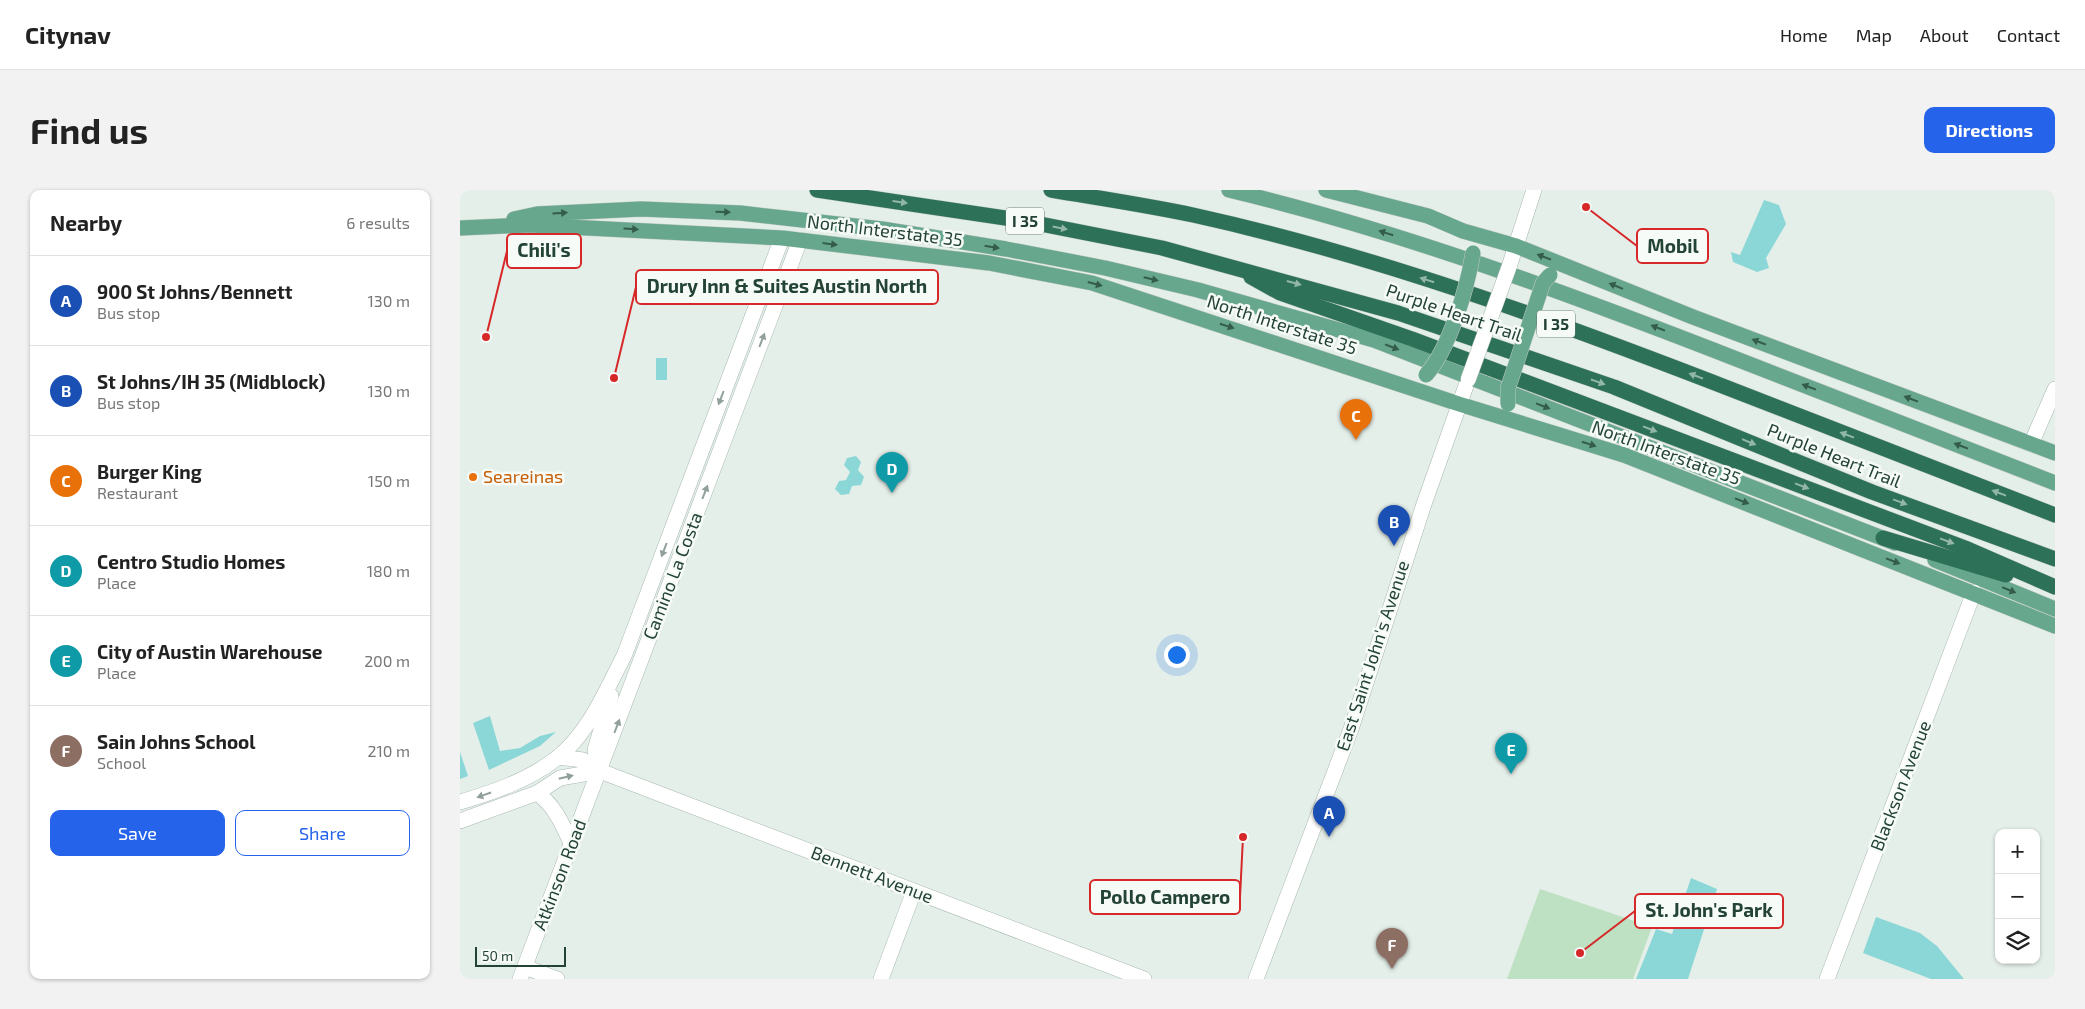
<!DOCTYPE html>
<html lang="en">
<head>
<meta charset="utf-8">
<style>
	body { margin:0; font-family:"Exo 2",sans-serif; background:#f2f2f2; color:#222 }
	.controls { position:absolute; right:15px; bottom:15px; display:grid; overflow:hidden; border-radius:10px; box-shadow:0 1px 4px #0004 }
	.controls button { width:45px; height:45px; display:grid; place-items:center; padding:0; border:0; border-bottom:1px solid #e0e0e0; background:#fff; color:#222; font:25px sans-serif }
	.scale { position:absolute; left:15px; bottom:12px; width:91px; box-sizing:border-box; padding-left:5px; border:2px solid #234335; border-top:0; font-size:14px; line-height:18px; white-space:nowrap; color:#234335; -webkit-text-stroke:4px #f7fbf8; paint-order:stroke }
	.you { position:absolute; left:716px; top:464px; width:18px; height:18px; margin:-12px; border:4px solid #fff; border-radius:50%; background:#1a73e8; box-shadow:0 0 0 8px #1a73e833 }
	.badge { display:grid; place-items:center; width:32px; height:32px; border-radius:50%; background:#2563eb; color:#fff; font-size:16px; font-weight:700 }
	.pin { position:absolute; translate:-50% -41px; filter:drop-shadow(0 1px 2px #0008) }
	.pin::after { content:''; position:absolute; top:26px; width:18px; height:15px; background:inherit; clip-path:polygon(0 0,100% 0,50% 100%) }
	.list { margin:0; padding:0; list-style:none }
	h2 { display:flex; justify-content:space-between; align-items:center; height:65px; margin:0; padding:0 20px; font-size:21px }
	h2 small { font-size:16px; font-weight:400; color:#767676 }
	.list li { display:grid; grid-template-columns:32px 1fr auto; gap:15px; align-items:center; box-sizing:border-box; height:90px; padding:0 20px; border-top:1px solid #e0e0e0 }
	.list b { display:block; font-size:19px; white-space:nowrap }
	.list p { margin:0; font-size:16px; white-space:nowrap; color:#767676 }
	.list em { font-size:16px; font-style:normal; color:#767676 }
	.actions { display:flex; gap:10px; padding:15px 20px }
	.actions a { flex:1; padding:11px 0; border:1px solid #2563eb; border-radius:10px; text-align:center; font-size:18px; color:#2563eb }
	.actions .main { background:#2563eb; color:#fff }
	.icon { flex:none; width:28px; height:28px; fill:none; stroke:currentColor; stroke-width:2; stroke-linecap:round; stroke-linejoin:round }
	.map { position:relative; flex:none; width:1595px; height:789px; overflow:hidden; border-radius:10px }
	header { display:flex; align-items:center; gap:30px; box-sizing:border-box; height:70px; padding:0 25px; background:#fff; border-bottom:1px solid #e0e0e0 }
	header strong { font-size:24px }
	nav { display:flex; gap:28px; margin-inline-start:auto; font-size:18px }
	.intro { display:flex; align-items:center; justify-content:space-between; box-sizing:border-box; height:120px; padding:0 30px }
	h1 { margin:0; font-size:35px }
	.button { padding:12px 22px; border-radius:10px; background:#2563eb; color:#fff; font-size:18px; font-weight:700 }
	main { display:flex; gap:30px; padding:0 30px }
	aside { flex:1; background:#fff; border-radius:10px; box-shadow:0 1px 4px #0004 }
	.map>svg:first-child { display:block }
	.green { fill:#bde1c2 }
	.water { fill:#8bd7d7 }
	.lines { fill:none; stroke-linecap:round; stroke-linejoin:round }
	.minor-casing { stroke:#a7b8af; stroke-width:16 }
	.major-casing { stroke:#c1cac6; stroke-width:16 }
	.highway-casing { stroke:#c1cac6; stroke-width:16 }
	.minor { stroke:#fff; stroke-width:15 }
	.major { stroke:#67a78d; stroke-width:15 }
	.highway { stroke:#2c7158; stroke-width:15 }
	.minor-bridge-casing { stroke:#a7b8af; stroke-width:16; stroke-linecap:butt }
	.major-bridge-casing { stroke:#c1cac6; stroke-width:16; stroke-linecap:butt }
	.minor-bridge { stroke:#fff; stroke-width:15 }
	.major-bridge { stroke:#67a78d; stroke-width:15 }
	.oneway { fill:#92b6a8 }
	.oneway2 { fill:#345c4b }
	.oneway3 { fill:#91a19a }
	.food-dot { fill:#e8710a; stroke:#f7fbf8; stroke-width:2 }
	.labels { text-anchor:middle; stroke-width:5; stroke-linejoin:round; paint-order:stroke }
	.shield { fill:#f7fbf8; stroke:#637a70; stroke-width:1 }
	.shield-label { font-size:16px; font-weight:bold; fill:#234335 }
	.street-label { font-size:18px; fill:#234335; stroke:#f7fbf8 }
	.food-label { font-size:18px; fill:#c56008; stroke:#f7fbf8; text-anchor:start }
	.leader { fill:none; stroke:#d62828; stroke-width:2 }
	.callout-dot { fill:#d62828; stroke:#f7fbf8; stroke-width:2 }
	.callout { fill:#f7fbf8; stroke:#d62828; stroke-width:2 }
	.callout-label { font-size:19px; text-anchor:middle; font-weight:bold; fill:#234335 }
</style>
</head>
<body>
<header>
<strong>Citynav</strong>
<nav><a>Home</a><a>Map</a><a>About</a><a>Contact</a></nav>
</header>
<div class="intro"><h1>Find us</h1><a class="button">Directions</a></div>
<main>
<aside>
<h2>Nearby<small>6 results</small></h2>
<ul class="list">
<li><span class="badge" style="background:#1a4fb4">A</span><div><b>900 St Johns/Bennett</b><p>Bus stop</p></div><em>130 m</em></li>
<li><span class="badge" style="background:#1a4fb4">B</span><div><b>St Johns/IH 35 (Midblock)</b><p>Bus stop</p></div><em>130 m</em></li>
<li><span class="badge" style="background:#e8710a">C</span><div><b>Burger King</b><p>Restaurant</p></div><em>150 m</em></li>
<li><span class="badge" style="background:#0f9aa8">D</span><div><b>Centro Studio Homes</b><p>Place</p></div><em>180 m</em></li>
<li><span class="badge" style="background:#0f9aa8">E</span><div><b>City of Austin Warehouse</b><p>Place</p></div><em>200 m</em></li>
<li><span class="badge" style="background:#8d6e63">F</span><div><b>Sain Johns School</b><p>School</p></div><em>210 m</em></li>
</ul>
<div class="actions"><a class="main">Save</a><a>Share</a></div>
</aside>
<div class="map">
<svg width="1595" height="789" viewBox="0 0 1595 789">
	<rect width="100%" height="100%" fill="#e5efe9"/>
	<polygon class="green" points="1080,699 1192,737 1173,789 1047,789"/>
	<g class="water">
		<polygon points="1304,10 1319,15 1326,34 1306,68 1309,78 1297,82 1273,72 1271,62 1280,65"/>
		<rect x="196" y="168" width="11" height="22"/>
		<polygon points="396,266 401,272 398,280 404,287 401,295 392,296 389,304 381,305 375,299 379,291 386,290 390,282 384,275 387,268"/>
		<polygon points="30,526 40,561 60,558 80,546 96,542 80,556 29,580 13,533"/>
		<polygon points="0,562 8,586 0,589"/>
		<polygon points="1231,688 1257,699 1228,789 1176,789 1196,739 1212,744"/>
		<polygon points="1416,727 1460,743 1477,756 1504,789 1471,789 1403,763"/>
	</g>
	<g class="lines">
		<defs>
			<g id="minor">
				<polyline points="1049,77 1074,0"/>
				<polyline points="1571,254 1595,199"/>
				<polyline points="98,567 123,570 140,581 684,789"/>
				<polyline points="140,581 135,560 151,506"/>
				<path d="M77 603C96 617 102 634 112 655"/>
				<path d="M0 612C34 602 69 590 97 568 129 543 146 500 164 466L322 48"/>
				<polyline points="0,631 77,603 100,588 140,581"/>
				<polyline points="65,777 97,789"/>
				<polyline points="60,789 340,50"/>
				<polyline points="421,789 454,701"/>
				<polyline points="796,789 891,539 964,314 1008,190"/>
				<polyline points="1367,789 1514,402"/>
			</g>
			<g id="major">
				<path d="M769 0C944 42 1112 105 1279 170 1384 211 1490 252 1595 293"/>
				<polyline points="866,0 968,26 1003,41 1056,56 1233,127 1595,263"/>
				<polyline points="54,29 77,24 181,19 280,23 422,39 546,59 645,78 738,100 914,150 1435,353"/>
				<polyline points="0,38 69,35 322,48 529,73 632,93 999,214 1164,265 1595,436"/>
				<polyline points="1475,370 1595,419"/>
			</g>
			<g id="highway">
				<polyline points="357,0 565,31 702,58 938,123 1154,197 1412,302 1595,369"/>
				<path d="M591 0C638 8 686 15 733 25 920 66 1100 133 1278 202 1384 243 1489 284 1595 325"/>
				<polyline points="791,87 820,103 952,149 1505,358 1595,397"/>
				<polyline points="1423,348 1546,385"/>
			</g>
		</defs>
		<use href="#minor" class="minor-casing"/>
		<use href="#major" class="major-casing"/>
		<use href="#highway" class="highway-casing"/>
		<use href="#minor" class="minor"/>
		<use href="#major" class="major"/>
		<use href="#highway" class="highway"/>
		<defs>
			<polyline id="minor-bridge" points="1008,190 1049,77"/>
			<g id="major-bridge">
				<path d="M966 185C990 157 1007 99 1013 63"/>
				<polyline points="1048,214 1048,198 1083,93 1090,85"/>
			</g>
		</defs>
		<use href="#minor-bridge" class="minor-bridge-casing"/>
		<use href="#major-bridge" class="major-bridge-casing"/>
		<use href="#minor-bridge" class="minor-bridge"/>
		<use href="#major-bridge" class="major-bridge"/>
	</g>
	<defs><path id="oneway-solid" d="M-6-.8H1V-3.2L6.5 0L1 3.2V.8H-6Z" transform="scale(1.25)"/></defs>
	<g class="oneway">
		<use href="#oneway-solid" transform="translate(440 12) rotate(8)"/>
		<use href="#oneway-solid" transform="translate(600 38) rotate(11)"/>
		<use href="#oneway-solid" transform="translate(967 90) rotate(-162)"/>
		<use href="#oneway-solid" transform="translate(834 93) rotate(15)"/>
		<use href="#oneway-solid" transform="translate(1236 186) rotate(-159)"/>
		<use href="#oneway-solid" transform="translate(1138 192) rotate(19)"/>
		<use href="#oneway-solid" transform="translate(1190 239) rotate(21)"/>
		<use href="#oneway-solid" transform="translate(1387 245) rotate(-159)"/>
		<use href="#oneway-solid" transform="translate(1289 252) rotate(22)"/>
		<use href="#oneway-solid" transform="translate(1342 296) rotate(21)"/>
		<use href="#oneway-solid" transform="translate(1539 303) rotate(-159)"/>
		<use href="#oneway-solid" transform="translate(1440 312) rotate(20)"/>
		<use href="#oneway-solid" transform="translate(1487 351) rotate(21)"/>
	</g>
	<g class="oneway2">
		<use href="#oneway-solid" transform="translate(263 22) rotate(2)"/>
		<use href="#oneway-solid" transform="translate(100 23) rotate(-3)"/>
		<use href="#oneway-solid" transform="translate(171 39) rotate(3)"/>
		<use href="#oneway-solid" transform="translate(926 43) rotate(-163)"/>
		<use href="#oneway-solid" transform="translate(370 54) rotate(7)"/>
		<use href="#oneway-solid" transform="translate(532 57) rotate(9)"/>
		<use href="#oneway-solid" transform="translate(1084 67) rotate(-159)"/>
		<use href="#oneway-solid" transform="translate(691 89) rotate(13)"/>
		<use href="#oneway-solid" transform="translate(635 94) rotate(15)"/>
		<use href="#oneway-solid" transform="translate(1156 96) rotate(-158)"/>
		<use href="#oneway-solid" transform="translate(767 136) rotate(18)"/>
		<use href="#oneway-solid" transform="translate(1198 138) rotate(-159)"/>
		<use href="#oneway-solid" transform="translate(1299 152) rotate(-159)"/>
		<use href="#oneway-solid" transform="translate(932 157) rotate(21)"/>
		<use href="#oneway-solid" transform="translate(1349 197) rotate(-159)"/>
		<use href="#oneway-solid" transform="translate(1451 209) rotate(-159)"/>
		<use href="#oneway-solid" transform="translate(1083 216) rotate(21)"/>
		<use href="#oneway-solid" transform="translate(1129 254) rotate(18)"/>
		<use href="#oneway-solid" transform="translate(1501 256) rotate(-159)"/>
		<use href="#oneway-solid" transform="translate(1282 311) rotate(21)"/>
		<use href="#oneway-solid" transform="translate(1433 371) rotate(21)"/>
		<use href="#oneway-solid" transform="translate(1549 400) rotate(22)"/>
	</g>
	<g class="oneway3">
		<use href="#oneway-solid" transform="translate(302 150) rotate(-69)"/>
		<use href="#oneway-solid" transform="translate(261 208) rotate(111)"/>
		<use href="#oneway-solid" transform="translate(245 302) rotate(-69)"/>
		<use href="#oneway-solid" transform="translate(204 360) rotate(111)"/>
		<use href="#oneway-solid" transform="translate(157 536) rotate(-69)"/>
		<use href="#oneway-solid" transform="translate(106 587) rotate(-13)"/>
		<use href="#oneway-solid" transform="translate(24 605) rotate(161)"/>
	</g>
	<circle class="food-dot" cx="13" cy="287" r="5"/>
	<g class="labels">
		<g class="shield">
			<rect x="546" y="17.5" width="38" height="27" rx="4"/>
			<rect x="1077" y="120.5" width="38" height="27" rx="4"/>
		</g>
		<g class="shield-label">
			<text x="565" y="37">I 35</text>
			<text x="1096" y="140">I 35</text>
		</g>
		<g class="street-label">
			<text transform="translate(425 41) rotate(7)" y="6">North Interstate 35</text>
			<text transform="translate(994 123) rotate(19)" y="6">Purple Heart Trail</text>
			<text transform="translate(822 135) rotate(18)" y="6">North Interstate 35</text>
			<text transform="translate(1206 263) rotate(20)" y="6">North Interstate 35</text>
			<text transform="translate(1374 266) rotate(22)" y="6">Purple Heart Trail</text>
			<text transform="translate(213 386) rotate(-69)" y="6">Camino La Costa</text>
			<text transform="translate(913 466) rotate(-72)" y="6">East Saint John's Avenue</text>
			<text transform="translate(1441 596) rotate(-69)" y="6">Blackson Avenue</text>
			<text transform="translate(100 685) rotate(-69)" y="6">Atkinson Road</text>
			<text transform="translate(412 685) rotate(21)" y="6">Bennett Avenue</text>
		</g>
		<g class="food-label">
			<text x="23" y="293">Seareinas</text>
		</g>
	</g>
	<path class="leader" d="M1126 17L1177 56M26 147L47 61M154 188L176 97M783 647L780 707M1120 763L1175 721"/>
	<g class="callout-dot">
		<circle cx="1126" cy="17" r="5"/>
		<circle cx="26" cy="147" r="5"/>
		<circle cx="154" cy="188" r="5"/>
		<circle cx="783" cy="647" r="5"/>
		<circle cx="1120" cy="763" r="5"/>
	</g>
	<g class="callout">
		<rect x="1177" y="39" width="71" height="34" rx="5"/>
		<rect x="47" y="44" width="74" height="34" rx="5"/>
		<rect x="176" y="80" width="302" height="34" rx="5"/>
		<rect x="630" y="690" width="150" height="34" rx="5"/>
		<rect x="1175" y="704" width="148" height="34" rx="5"/>
	</g>
	<g class="callout-label">
		<text x="1213" y="63">Mobil</text>
		<text x="84" y="67">Chili's</text>
		<text x="327" y="103">Drury Inn &amp; Suites Austin North</text>
		<text x="705" y="714">Pollo Campero</text>
		<text x="1249" y="727">St. John's Park</text>
	</g>
</svg>
<div class="controls">
<button>+</button>
<button>−</button>
<button><svg class="icon" aria-label="layers" viewBox="0 0 24 24"><path d="M12 4l9 5-9 5-9-5zM3 14l9 5 9-5"/></svg></button>
</div>
<div class="scale">50 m</div>
<div class="you"></div>
<div class="pin badge" style="left:869px;top:647px;background:#1a4fb4">A</div>
<div class="pin badge" style="left:934px;top:356px;background:#1a4fb4">B</div>
<div class="pin badge" style="left:896px;top:250px;background:#e8710a">C</div>
<div class="pin badge" style="left:432px;top:303px;background:#0f9aa8">D</div>
<div class="pin badge" style="left:1051px;top:584px;background:#0f9aa8">E</div>
<div class="pin badge" style="left:932px;top:779px;background:#8d6e63">F</div>
</div>
</main>
</body>
</html>
